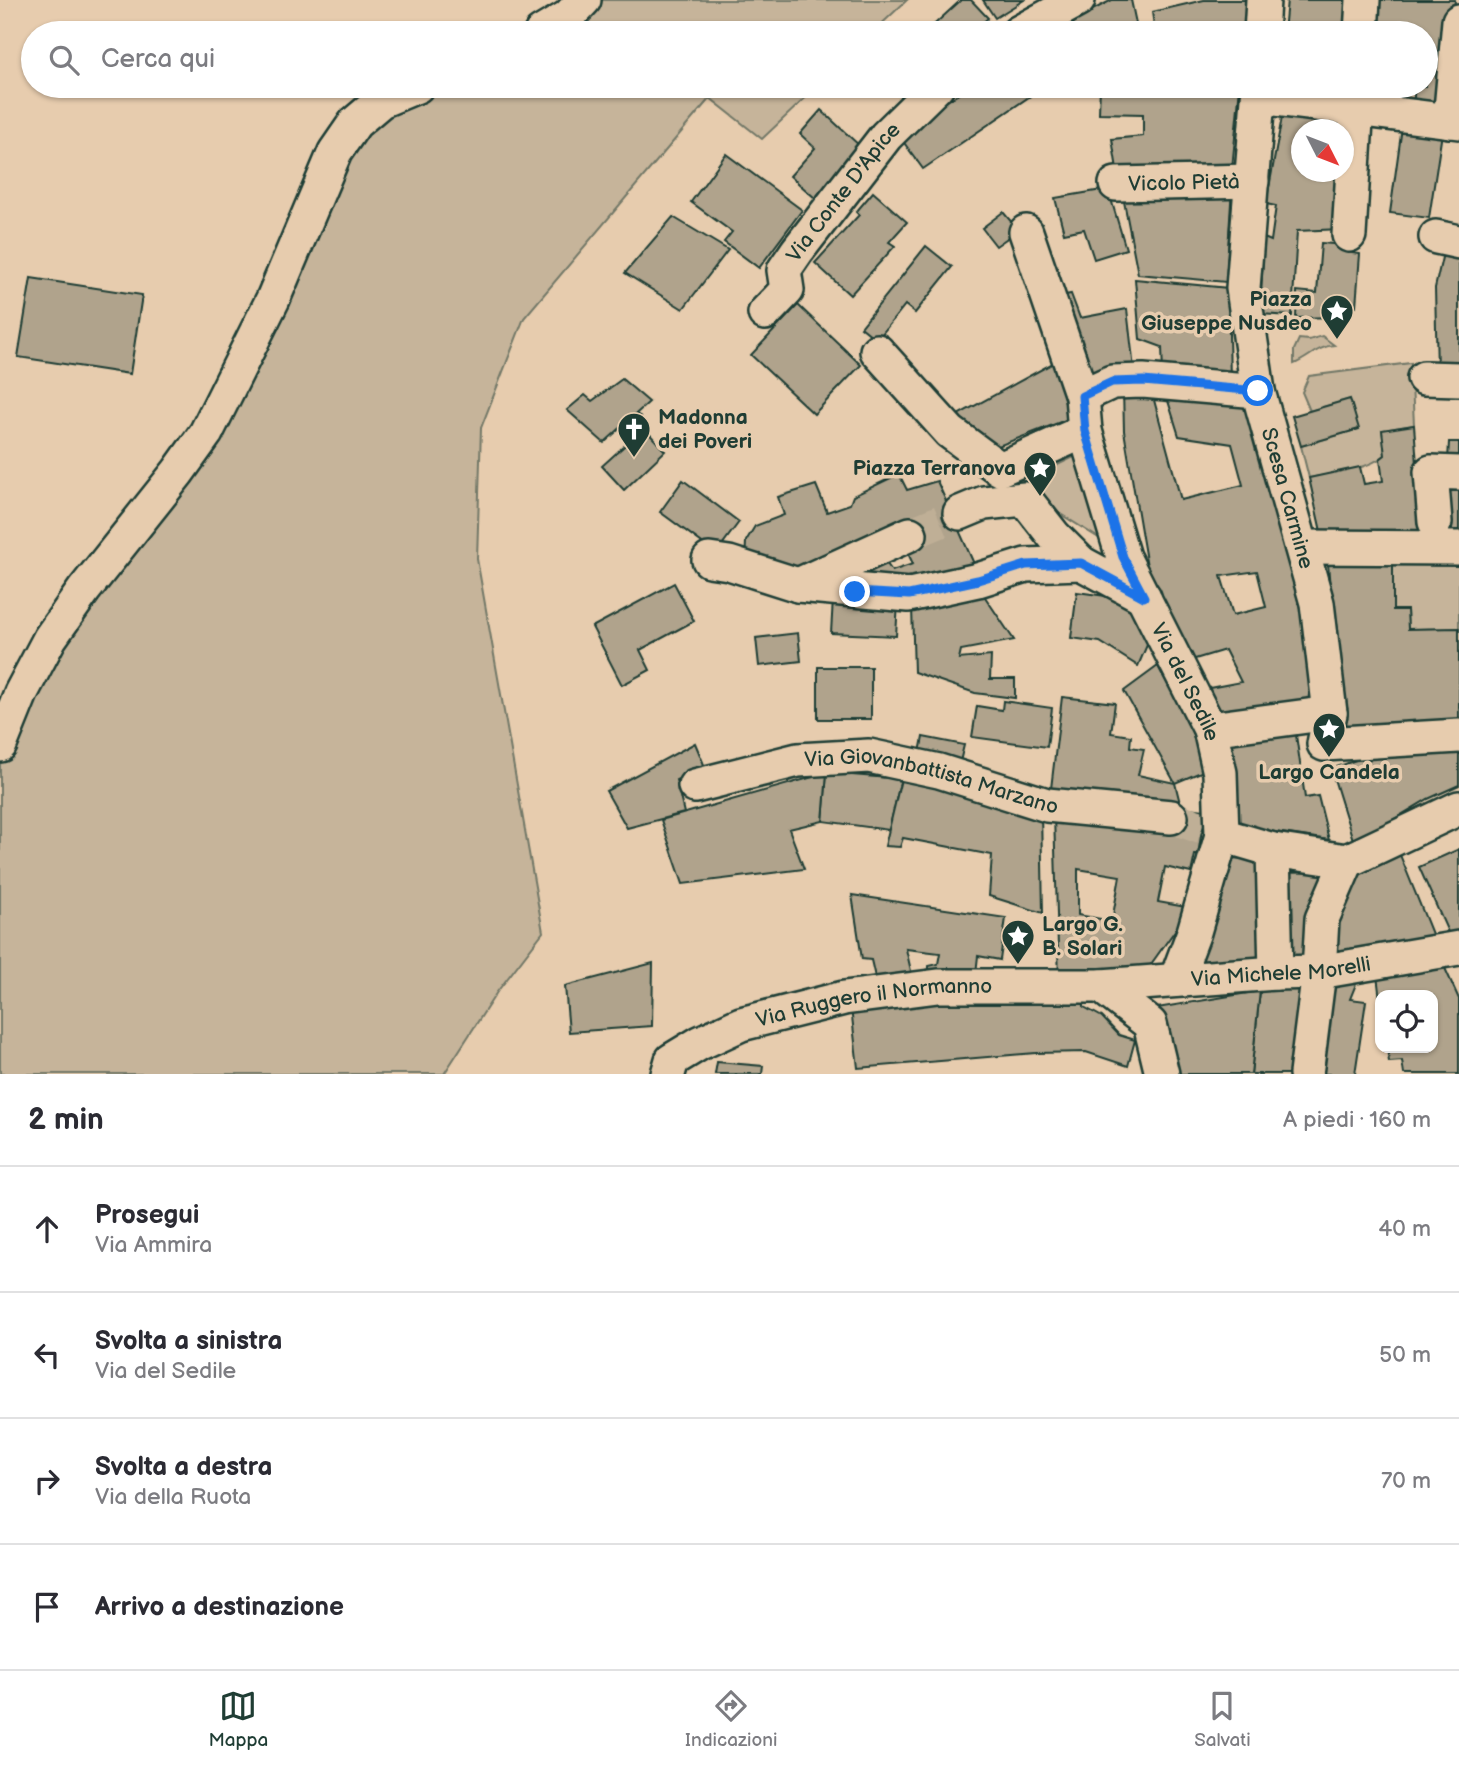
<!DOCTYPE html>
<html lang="it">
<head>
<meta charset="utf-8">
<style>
	body { margin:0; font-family:"Balsamiq Sans",sans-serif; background:#f7f7f7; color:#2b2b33 }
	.controls { position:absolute; right:21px; bottom:21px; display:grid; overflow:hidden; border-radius:14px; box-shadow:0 2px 5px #0004 }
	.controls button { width:63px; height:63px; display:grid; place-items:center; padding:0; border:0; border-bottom:2px solid #e1e1e2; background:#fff; color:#2b2b33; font:35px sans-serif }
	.compass { position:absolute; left:1291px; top:119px; width:63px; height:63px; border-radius:50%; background:#fff; box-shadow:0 2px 5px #0004; rotate:132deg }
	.stop { position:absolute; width:21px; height:21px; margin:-16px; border:5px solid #1a73e8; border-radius:50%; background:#fff }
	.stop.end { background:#1a73e8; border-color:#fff; box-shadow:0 2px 7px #0008 }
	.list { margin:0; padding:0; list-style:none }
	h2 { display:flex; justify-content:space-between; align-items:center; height:91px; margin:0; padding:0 28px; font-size:30px }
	h2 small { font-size:23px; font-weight:400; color:#7c7c81 }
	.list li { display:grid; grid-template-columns:46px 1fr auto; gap:21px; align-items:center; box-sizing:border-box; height:126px; padding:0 28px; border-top:2px solid #e1e1e2 }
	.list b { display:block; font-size:26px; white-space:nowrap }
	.list p { margin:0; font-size:23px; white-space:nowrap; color:#7c7c81 }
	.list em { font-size:23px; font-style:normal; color:#7c7c81 }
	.icon { flex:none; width:38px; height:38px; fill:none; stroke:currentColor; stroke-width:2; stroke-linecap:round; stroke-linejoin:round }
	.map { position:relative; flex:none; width:1459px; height:1074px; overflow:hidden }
	.search { position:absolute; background:#fff; box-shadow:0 2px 5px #0004; left:21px; right:21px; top:21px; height:77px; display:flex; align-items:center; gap:18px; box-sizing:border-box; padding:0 24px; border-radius:38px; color:#7c7c81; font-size:26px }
	.sheet { height:595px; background:#fff }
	nav { display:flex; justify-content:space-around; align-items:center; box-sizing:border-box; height:98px; border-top:2px solid #e1e1e2; background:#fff; font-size:19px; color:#7c7c81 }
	nav a { display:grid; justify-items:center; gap:4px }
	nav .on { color:#1f3d34 }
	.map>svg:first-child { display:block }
	.green { fill:#c6b49a; stroke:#727867; stroke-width:2 }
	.building { fill:#b0a38c; stroke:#1f3d34; stroke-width:2; fill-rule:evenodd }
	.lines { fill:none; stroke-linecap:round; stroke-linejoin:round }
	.minor-tunnel { stroke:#bfaf96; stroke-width:33; stroke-dasharray:33 17; stroke-linecap:butt }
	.minor-casing { stroke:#1f3d34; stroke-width:38 }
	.minor { stroke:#e7ccae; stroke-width:33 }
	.route { stroke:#1a73e8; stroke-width:9 }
	.labels { text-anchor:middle; stroke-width:7; stroke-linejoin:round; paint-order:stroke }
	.street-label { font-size:21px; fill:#1f3d34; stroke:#e7ccae }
	.poi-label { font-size:21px; font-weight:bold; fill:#1f3d34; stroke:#e7ccae; text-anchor:end }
</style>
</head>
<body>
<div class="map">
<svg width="1459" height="1074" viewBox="0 0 1459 1074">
	<rect width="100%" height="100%" fill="#e7ccae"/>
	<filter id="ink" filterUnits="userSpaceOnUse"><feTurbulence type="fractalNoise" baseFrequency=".0143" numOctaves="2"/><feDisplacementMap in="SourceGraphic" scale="14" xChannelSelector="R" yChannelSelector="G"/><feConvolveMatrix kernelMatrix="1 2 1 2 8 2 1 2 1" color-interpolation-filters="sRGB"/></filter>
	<g filter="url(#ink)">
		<g class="green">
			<polygon points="584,0 907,0 872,33 541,33"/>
			<polygon points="417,86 818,86 762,139 710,98 524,318 481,428 477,559 543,932 497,992 444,1074 0,1074 0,745 21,693 178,472 335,152"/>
			<path d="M1322 336 1334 345C1317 347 1309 358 1294 364V350L1299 339 1309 340Z"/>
			<path d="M1411 363 1414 425 1382 430 1385 455C1365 471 1333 473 1309 478L1301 446 1358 429 1350 399 1310 411 1302 392 1309 376Z"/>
			<polygon points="1084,452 1110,545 1022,490 1035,476"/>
			<polygon points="1393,562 1459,564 1459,628 1408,629 1407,610 1393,610"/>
		</g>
		<g class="building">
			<polygon points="961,0 971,0 988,18 971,33 925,33"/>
			<polygon points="983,0 1024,0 995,18"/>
			<polygon points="1112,0 1131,0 1138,33 1079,33 1071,21"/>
			<polygon points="1204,0 1246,0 1248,33 1155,33 1152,12"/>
			<polygon points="1287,0 1349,0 1345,33 1284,33"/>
			<polygon points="1375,0 1455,0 1445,109 1413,106 1415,86 1426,86 1426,33 1371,33"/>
			<polygon points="1071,21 1079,33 1052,33"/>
			<polygon points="971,86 1045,86 923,169 897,133"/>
			<polygon points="1100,86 1240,86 1231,179 1119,181 1112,139 1143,136 1143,114 1099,113"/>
			<polygon points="1366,86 1400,86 1398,107 1364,103"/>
			<polygon points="821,110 861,147 815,198 790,176 815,148 800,134"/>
			<path d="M1282 117 1353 125 1341 229 1297 231 1292 316 1260 314 1264 238 1271 241 1276 206 1266 204ZM1302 130H1344V172H1302Z"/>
			<polygon points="1402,127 1442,133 1429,218 1390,213"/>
			<polygon points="726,154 802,210 759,268 724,242 732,232 691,202"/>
			<polygon points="1232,187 1226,282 1138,274 1122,191"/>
			<polygon points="1108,189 1126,249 1094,259 1084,229 1064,233 1055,198"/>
			<polygon points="873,192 907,222 889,242 895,246 850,295 815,263 859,215 856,212"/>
			<polygon points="1003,212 1014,225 1013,234 996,246 982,228"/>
			<polygon points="673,217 728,250 683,309 625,273"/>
			<polygon points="1321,243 1345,245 1345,252 1360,254 1356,306 1339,305 1338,317 1296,318 1297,291 1317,293"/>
			<polygon points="926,246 952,267 915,313 905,305 877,340 861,327"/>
			<polygon points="1443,253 1459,256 1459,370 1437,369 1435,288"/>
			<polygon points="31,278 142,295 130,374 18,357"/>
			<polygon points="1135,279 1228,288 1230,381 1163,373 1162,347 1140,339"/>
			<polygon points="1071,294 1080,318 1127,309 1134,369 1082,379 1049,298"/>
			<polygon points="798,305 861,365 814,414 751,355"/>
			<polygon points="1055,362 1076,416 980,453 954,417"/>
			<polygon points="622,379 649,402 604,443 567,410 585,395 592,401"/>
			<path d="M1123 388 1151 389 1181 500 1243 485 1232 444 1179 436 1165 391 1247 397 1324 704 1218 716 1204 689 1241 682 1225 650 1185 662 1151 590 1124 431ZM1257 571 1266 607 1233 615 1221 576Z"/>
			<polygon points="1350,399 1359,429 1301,446 1292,416"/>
			<polygon points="636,414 641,417 639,422 643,429 637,424 631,425 629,423 629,420"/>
			<polygon points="1414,425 1423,542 1322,536 1309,478 1360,467 1364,484 1383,481 1380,459 1385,455 1382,430"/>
			<polygon points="644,428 665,451 624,490 602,466"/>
			<polygon points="1449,442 1459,442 1459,460 1448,460"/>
			<polygon points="899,474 907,490 937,481 979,575 871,588 865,567 887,564 892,571 913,564 906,549 786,576 745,564 746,541 755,526 784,515 778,497 816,485 827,512 850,504 853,496"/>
			<polygon points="683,480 739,522 716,553 660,512"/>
			<polygon points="1450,483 1459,484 1459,536 1447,535"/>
			<polygon points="1393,562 1393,610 1407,610 1408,629 1459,628 1459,729 1341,732 1328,563"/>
			<polygon points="674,583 694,621 640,650 650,670 622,685 592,627"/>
			<polygon points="1077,592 1113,597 1137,611 1153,631 1138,666 1100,642 1071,638"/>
			<polygon points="983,594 1014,640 961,650 959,659 991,656 990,679 1015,679 1015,698 975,693 914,672 912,607"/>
			<polygon points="833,599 898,602 896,636 831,633"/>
			<polygon points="798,633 801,661 759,666 756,638"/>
			<polygon points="1158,666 1207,757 1208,769 1175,783 1124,691"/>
			<rect x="818" y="667" width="53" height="52"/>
			<path d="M1062 697 1115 703 1111 733 1131 736 1130 747 1144 749 1138 775 1175 783 1181 807 1205 810 1198 855H1195L1191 873 1165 867 1158 902 1191 908 1141 978 1059 980 1054 815 1050 797ZM1078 869 1120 876 1112 921 1078 915Z"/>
			<polygon points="1003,701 1052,708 1047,747 972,737 977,706 1002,710"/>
			<polygon points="1295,728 1305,798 1318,796 1329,840 1235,826 1224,738"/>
			<polygon points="923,737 964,745 959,766 919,758"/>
			<polygon points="1459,740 1459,785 1428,799 1354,843 1331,769 1406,742"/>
			<polygon points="695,743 705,767 676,780 684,813 627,828 606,791"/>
			<polygon points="827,773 901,779 889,830 823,821"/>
			<polygon points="827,773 823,821 789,829 804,869 683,884 661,820"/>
			<polygon points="901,779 1041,812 1043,913 989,896 992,855 903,838 900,847 885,846"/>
			<polygon points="1459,849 1459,938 1451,939 1419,867"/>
			<polygon points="1398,850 1436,944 1327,958 1334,906 1362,868"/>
			<polygon points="1221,858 1262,859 1269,966 1201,969"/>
			<polygon points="1336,872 1306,964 1289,963 1278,873"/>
			<polygon points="852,895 1006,918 1000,960 978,956 975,982 928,983 929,966 938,964 940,953 906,949 914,984 878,990 871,960 862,959"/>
			<polygon points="653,963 652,1026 569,1032 565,986"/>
			<polygon points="1444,966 1459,999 1459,1074 1404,1074 1402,1061 1389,1062 1387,1048 1433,1048 1433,995 1380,995 1380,1000 1377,975"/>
			<polygon points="1309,983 1296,1074 1251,1074 1260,991"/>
			<polygon points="1336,983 1356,984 1350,999 1366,1001 1355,1074 1316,1074"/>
			<polygon points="1260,991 1251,1074 1176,1074 1157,1008"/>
			<polygon points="1019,993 1084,1003 1084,1007 1102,1017 1119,1035 1135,1040 1128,1066 1086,1052 1036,1053 858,1068 851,1008"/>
			<polygon points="717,1062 763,1066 762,1074 715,1074"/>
		</g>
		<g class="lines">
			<g class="minor-tunnel">
				<polyline points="910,534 960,513"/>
				<polyline points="1171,817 1222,835"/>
			</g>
			<defs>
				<g id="minor">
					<polyline points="541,33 568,17 584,0"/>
					<polyline points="1018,33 1078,0"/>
					<polyline points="1261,33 1263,0"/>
					<polyline points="1361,33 1363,0"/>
					<path id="s1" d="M1259 86 1243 288 1258 391 1317 603 1330 713 1324 744 1459 736"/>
					<polyline points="1259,97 1459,122"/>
					<polyline points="1450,121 1459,21"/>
					<path id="s2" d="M1116 184 1252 181"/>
					<path id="s3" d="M1026 232 1082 396 1085 431 1123 557 1210 729 1220 773 1222 835 1194 932 1176 980"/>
					<polyline points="1349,235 1358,88"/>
					<polyline points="1436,237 1459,242"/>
					<path id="s4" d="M765 313 787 290 784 270 797 251 886 136 937 86"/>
					<polyline points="877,351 950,432 1000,469 1085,431"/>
					<polyline points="1424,378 1459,379"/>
					<polyline points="1082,396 1112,382 1143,381 1258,391"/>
					<polyline points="960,513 984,503 1025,499 1054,536 1081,563"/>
					<polyline points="1435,522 1431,472 1459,473"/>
					<polyline points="1302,547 1459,548"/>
					<polyline points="709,560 729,563 798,585 909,595 978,580 1026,565 1081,563 1144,597"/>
					<polyline points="798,585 910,534"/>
					<polyline points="1210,729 1330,713"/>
					<polyline points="0,745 21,693 50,638 84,590 178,472 206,433 273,299 335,152 355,123 381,101 417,86"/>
					<path id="s5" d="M695 786 798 760 869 756 939 771 1047 805 1171 817"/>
					<polyline points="1222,835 1273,850 1347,861 1459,808"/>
					<polyline points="1273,850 1276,973"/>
					<polyline points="1101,986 1150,1024 1162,1074"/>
					<path id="s6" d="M668 1074 672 1060 700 1043 741 1024 844 998 938 986H1101L1276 973 1319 972 1459 948"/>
					<polyline points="1306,1074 1319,972 1322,919 1347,861"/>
				</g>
			</defs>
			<use href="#minor" class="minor-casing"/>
			<use href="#minor" class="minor"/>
		</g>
	</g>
	<g class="lines" filter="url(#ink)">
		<polyline class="route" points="855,592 909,595 978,580 1026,565 1081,563 1144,597 1123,557 1085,431 1082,396 1112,382 1143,381 1258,391"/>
	</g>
	<defs>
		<symbol id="sight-pin" viewBox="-11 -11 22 30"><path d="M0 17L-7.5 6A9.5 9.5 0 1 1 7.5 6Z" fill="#1f3d34" stroke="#e7ccae"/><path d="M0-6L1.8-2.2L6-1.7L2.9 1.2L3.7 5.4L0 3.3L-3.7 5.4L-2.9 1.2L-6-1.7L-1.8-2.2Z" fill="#fff"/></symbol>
		<symbol id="church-pin" viewBox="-11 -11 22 30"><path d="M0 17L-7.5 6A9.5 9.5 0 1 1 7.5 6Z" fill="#1f3d34" stroke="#e7ccae"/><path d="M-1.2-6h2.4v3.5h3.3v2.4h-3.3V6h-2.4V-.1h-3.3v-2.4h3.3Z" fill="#fff"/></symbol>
	</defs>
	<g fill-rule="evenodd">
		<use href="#sight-pin" x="1318" y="292" width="38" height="52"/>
		<use href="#church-pin" x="615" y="410" width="38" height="52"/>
		<use href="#sight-pin" x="1021" y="449" width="38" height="52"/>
		<use href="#sight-pin" x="1310" y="710" width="38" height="52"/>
		<use href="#sight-pin" x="999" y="917" width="38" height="52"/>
	</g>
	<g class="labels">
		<g class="street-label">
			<text dy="7" stroke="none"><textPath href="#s2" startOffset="68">Vicolo Pietà</textPath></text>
			<text dy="7" stroke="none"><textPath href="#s4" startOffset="150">Via Conte D'Apice</textPath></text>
			<text dy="7" stroke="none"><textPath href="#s1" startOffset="418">Scesa Carmine</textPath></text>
			<text dy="7" stroke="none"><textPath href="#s3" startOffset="480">Via del Sedile</textPath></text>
			<text dy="7" stroke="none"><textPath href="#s5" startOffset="243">Via Giovanbattista Marzano</textPath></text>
			<text dy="7" stroke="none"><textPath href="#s6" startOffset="637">Via Michele Morelli</textPath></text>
			<text dy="7" stroke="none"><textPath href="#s6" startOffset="228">Via Ruggero il Normanno</textPath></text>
		</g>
		<g class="poi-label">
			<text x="1312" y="306">Piazza<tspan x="1312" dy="24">Giuseppe Nusdeo</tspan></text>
			<text x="658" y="424" text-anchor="start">Madonna<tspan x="658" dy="24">dei Poveri</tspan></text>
			<text x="1016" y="475">Piazza Terranova</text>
			<text x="1329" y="779" text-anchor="middle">Largo Candela</text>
			<text x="1042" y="931" text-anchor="start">Largo G.<tspan x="1042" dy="24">B. Solari</tspan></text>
		</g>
	</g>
</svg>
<div class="controls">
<button><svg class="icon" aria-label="locate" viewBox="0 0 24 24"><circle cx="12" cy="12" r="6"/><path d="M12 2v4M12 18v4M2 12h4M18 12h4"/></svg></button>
</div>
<svg class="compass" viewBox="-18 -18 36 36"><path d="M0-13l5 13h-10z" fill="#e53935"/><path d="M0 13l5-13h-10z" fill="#7c7c81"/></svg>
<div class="stop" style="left:1258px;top:391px"></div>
<div class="stop end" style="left:855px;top:592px"></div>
<div class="search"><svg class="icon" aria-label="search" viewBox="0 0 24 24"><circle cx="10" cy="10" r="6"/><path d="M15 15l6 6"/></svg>Cerca qui</div>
</div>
<section class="sheet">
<h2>2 min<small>A piedi · 160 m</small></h2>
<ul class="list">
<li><svg class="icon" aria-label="ahead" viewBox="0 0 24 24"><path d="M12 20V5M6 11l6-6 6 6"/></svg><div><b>Prosegui</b><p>Via Ammira</p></div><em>40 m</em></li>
<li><svg class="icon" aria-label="left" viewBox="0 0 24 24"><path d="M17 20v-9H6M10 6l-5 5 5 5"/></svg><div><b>Svolta a sinistra</b><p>Via del Sedile</p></div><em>50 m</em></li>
<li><svg class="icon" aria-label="right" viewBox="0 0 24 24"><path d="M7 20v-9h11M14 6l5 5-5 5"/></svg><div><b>Svolta a destra</b><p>Via della Ruota</p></div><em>70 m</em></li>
<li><svg class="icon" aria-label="arrive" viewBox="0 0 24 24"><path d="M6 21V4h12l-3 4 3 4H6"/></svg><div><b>Arrivo a destinazione</b></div></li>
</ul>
</section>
<nav>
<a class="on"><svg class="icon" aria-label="map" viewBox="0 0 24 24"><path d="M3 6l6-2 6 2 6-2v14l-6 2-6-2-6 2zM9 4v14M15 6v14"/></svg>Mappa</a>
<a><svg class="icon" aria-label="directions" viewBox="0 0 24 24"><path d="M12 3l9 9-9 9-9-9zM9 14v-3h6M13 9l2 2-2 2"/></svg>Indicazioni</a>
<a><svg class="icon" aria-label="saved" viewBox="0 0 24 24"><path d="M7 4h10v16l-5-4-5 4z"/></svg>Salvati</a>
</nav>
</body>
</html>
